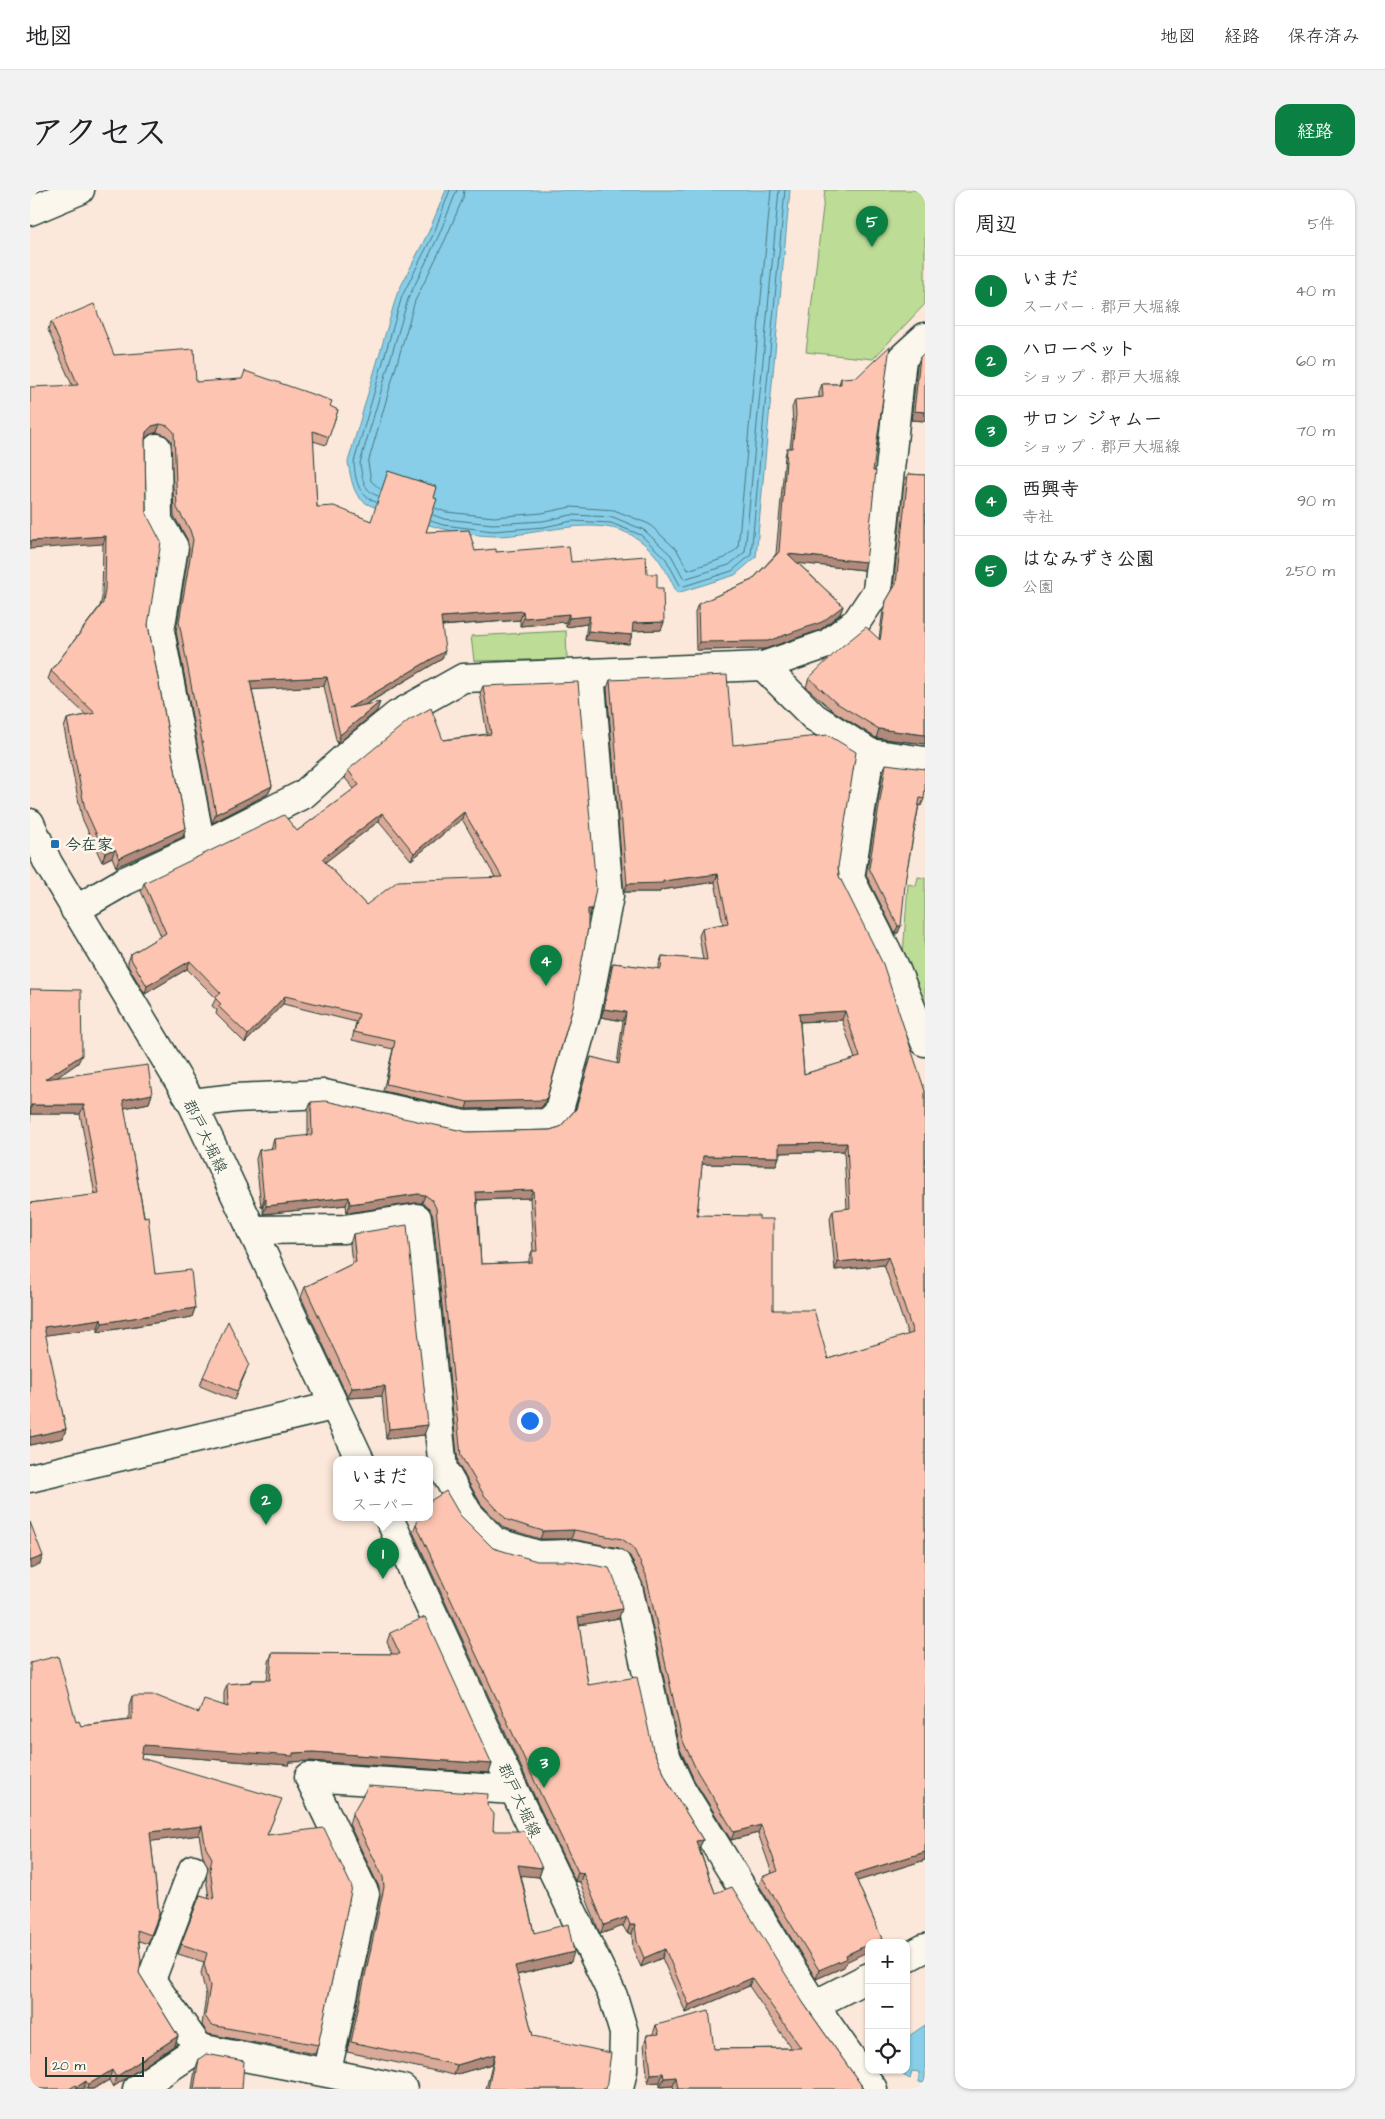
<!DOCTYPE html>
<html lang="ja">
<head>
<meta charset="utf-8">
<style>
	body { margin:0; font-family:"Architects Daughter","Klee One",sans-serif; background:#f2f2f2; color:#202124 }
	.controls { position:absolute; right:15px; bottom:15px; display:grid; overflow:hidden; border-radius:10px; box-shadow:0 1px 4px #0004 }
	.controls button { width:45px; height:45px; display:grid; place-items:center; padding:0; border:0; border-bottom:1px solid #e0e0e0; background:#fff; color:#202124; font:25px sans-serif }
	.scale { position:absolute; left:15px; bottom:12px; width:99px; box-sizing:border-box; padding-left:5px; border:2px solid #1f3d34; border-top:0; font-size:14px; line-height:18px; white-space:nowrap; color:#1f3d34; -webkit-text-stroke:4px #fbf7ec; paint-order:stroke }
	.you { position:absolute; left:499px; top:1230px; width:18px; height:18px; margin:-12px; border:4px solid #fff; border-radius:50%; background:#1a73e8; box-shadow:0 0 0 8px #1a73e833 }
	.badge { display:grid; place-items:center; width:32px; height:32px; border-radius:50%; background:#0b8043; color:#fff; font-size:16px; font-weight:700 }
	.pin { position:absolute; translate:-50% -41px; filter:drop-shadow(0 1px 2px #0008) }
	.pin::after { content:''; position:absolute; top:26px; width:18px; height:15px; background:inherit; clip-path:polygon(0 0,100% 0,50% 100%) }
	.popup { position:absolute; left:303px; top:1266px; width:100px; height:65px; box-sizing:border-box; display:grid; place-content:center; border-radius:10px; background:#fff; filter:drop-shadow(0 1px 4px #0005); font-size:16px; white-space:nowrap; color:#757577 }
	.popup b { font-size:19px; color:#202124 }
	.popup::after { content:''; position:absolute; left:50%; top:100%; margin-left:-10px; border:10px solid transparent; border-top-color:#fff }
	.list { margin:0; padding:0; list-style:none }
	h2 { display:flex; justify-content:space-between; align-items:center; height:65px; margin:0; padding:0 20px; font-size:21px }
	h2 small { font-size:16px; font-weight:400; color:#757577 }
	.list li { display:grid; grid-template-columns:32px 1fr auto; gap:15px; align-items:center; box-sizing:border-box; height:70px; padding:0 20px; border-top:1px solid #e0e0e0 }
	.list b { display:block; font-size:19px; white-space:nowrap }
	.list p { margin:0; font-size:16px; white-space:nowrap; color:#757577 }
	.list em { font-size:16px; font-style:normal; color:#757577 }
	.icon { flex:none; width:28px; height:28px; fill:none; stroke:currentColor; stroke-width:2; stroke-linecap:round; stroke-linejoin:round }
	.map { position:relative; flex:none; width:895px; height:1899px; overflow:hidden; border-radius:15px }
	header { display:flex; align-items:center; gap:30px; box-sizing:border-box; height:70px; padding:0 25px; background:#fff; border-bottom:1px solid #e0e0e0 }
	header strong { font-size:24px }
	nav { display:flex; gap:28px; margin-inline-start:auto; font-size:18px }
	.intro { display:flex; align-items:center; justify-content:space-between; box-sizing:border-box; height:120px; padding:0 30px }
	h1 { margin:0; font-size:35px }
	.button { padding:12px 22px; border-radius:15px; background:#0b8043; color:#fff; font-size:18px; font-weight:700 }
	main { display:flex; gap:30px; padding:0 30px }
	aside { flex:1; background:#fff; border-radius:15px; box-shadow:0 1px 4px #0004 }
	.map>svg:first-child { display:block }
	.green { fill:#bddd96; stroke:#6e8d65 }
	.water { fill:#88cee9; stroke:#5e94a1 }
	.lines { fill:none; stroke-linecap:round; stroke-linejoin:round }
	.shore { stroke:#49777c; stroke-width:1 }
	.minor-casing { stroke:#1f3d34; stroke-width:31 }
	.tertiary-casing { stroke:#1f3d34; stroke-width:31 }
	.secondary-casing { stroke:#1f3d34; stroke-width:31 }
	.minor { stroke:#fbf7ec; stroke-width:28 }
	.tertiary { stroke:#fbf7ec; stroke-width:28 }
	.secondary { stroke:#fbf7ec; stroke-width:28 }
	.wall { fill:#daa998; stroke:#1f3d34; fill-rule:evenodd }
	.shaded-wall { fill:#b18a7c; stroke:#1f3d34 }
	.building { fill:#fdc5b1; stroke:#1f3d34; fill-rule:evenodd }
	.poi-dot { fill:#1f6fb2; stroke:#fbf7ec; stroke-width:2 }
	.labels { text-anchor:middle; stroke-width:5; stroke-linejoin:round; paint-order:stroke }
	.poi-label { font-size:16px; font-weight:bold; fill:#1f3d34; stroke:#fbf7ec; text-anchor:start }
	.street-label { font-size:16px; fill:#1f3d34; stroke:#fbf7ec }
</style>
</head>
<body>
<header>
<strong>地図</strong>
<nav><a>地図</a><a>経路</a><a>保存済み</a></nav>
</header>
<div class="intro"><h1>アクセス</h1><a class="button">経路</a></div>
<main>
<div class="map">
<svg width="895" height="1899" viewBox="0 0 895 1899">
	<rect width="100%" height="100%" fill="#fce8da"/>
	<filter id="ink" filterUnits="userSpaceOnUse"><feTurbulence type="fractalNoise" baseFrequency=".02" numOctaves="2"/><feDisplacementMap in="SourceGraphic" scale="10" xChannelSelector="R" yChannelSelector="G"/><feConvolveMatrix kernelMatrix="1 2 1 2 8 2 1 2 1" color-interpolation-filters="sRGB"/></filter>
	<g filter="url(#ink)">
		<g class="green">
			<polygon points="795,0 895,0 895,114 843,169 776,162"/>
			<polygon points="536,441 537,469 444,471 441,446"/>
			<polygon points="888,687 895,688 895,836 873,765 878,694 886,696"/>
		</g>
		<g class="water">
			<path d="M416 0H760L726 367 705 385 647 403C637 382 628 363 608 349 568 321 507 347 463 346 430 345 401 336 370 326 331 312 325 316 318 272L367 104 399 41Z"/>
			<polygon points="895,1835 895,1893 889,1892 889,1882 882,1881 880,1889 863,1880 876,1880 876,1848"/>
		</g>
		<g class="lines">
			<g class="shore">
				<polyline points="350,299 341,291 338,273 385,111 416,48 433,8 434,0"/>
				<path d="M348 306C333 301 332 287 330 273L378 109 409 45 427 0"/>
				<path d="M346 312C328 306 325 289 324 272L372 106 404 43 420 0"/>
				<polyline points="405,318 416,322 464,327 512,323 541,317 584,320 619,334 647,360 658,380 695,368 708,358 741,0"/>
				<polyline points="403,325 414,329 463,334 513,331 541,325 583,327 614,340 641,365 654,389 699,375 715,362 749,0"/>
				<polyline points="401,331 413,335 463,341 514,337 542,331 581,333 611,345 636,369 651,397 702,381 721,365 755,0"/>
			</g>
			<defs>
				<g id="minor">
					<polyline points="127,258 128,331 144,357 130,441 171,656"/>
					<polyline points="733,476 784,527 840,563 895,571"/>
					<polyline points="840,563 820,688 864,775 895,852"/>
					<polyline points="45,720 95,691 171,656 274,604 320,563 367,525 433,488 733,476 797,454 827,431 847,401 872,168 895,147"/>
					<polyline points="162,913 205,908 294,904 434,935 517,933 528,923 556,824 579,706 560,483"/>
					<polyline points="221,1040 314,1039 387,1028 413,1279 438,1323 465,1352 508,1365 538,1364 586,1373 598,1397 634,1562 650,1597 784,1815"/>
					<polyline points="0,1288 303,1216"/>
					<polyline points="163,1679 121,1790 169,1858"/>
					<polyline points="876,1768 895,1758"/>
					<polyline points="839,1787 784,1815 843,1899"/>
					<polyline points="297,1881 335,1704 279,1587 484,1600"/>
					<path d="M107 1899 169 1858C237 1872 305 1883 373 1899"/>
				</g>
				<polyline id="tertiary" points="0,21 50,0"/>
				<g id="secondary">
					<polyline points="0,633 18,673 162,913 330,1270"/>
					<polyline points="359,1328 484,1600 583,1806 594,1843 593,1880 589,1899"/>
				</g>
			</defs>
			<use href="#minor" class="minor-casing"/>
			<use href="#tertiary" class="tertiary-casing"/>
			<use href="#secondary" class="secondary-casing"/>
			<use href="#minor" class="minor"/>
			<use href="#tertiary" class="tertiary"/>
			<use href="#secondary" class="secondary"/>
		</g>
		<g class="wall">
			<polygon points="21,132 84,165 166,192 300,217 308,220 296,255 283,251 287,317 341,331 404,308 396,342 445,361 466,362 541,372 617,384 627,398 634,432 631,440 603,441 602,445 599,454 555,450 557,434 536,437 536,432 490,436 490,430 412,436 412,469 335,515 347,521 307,554 294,496 222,499 242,596 238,604 182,633 146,441 159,359 157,349 144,326 141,250 135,245 127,242 119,245 115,250 118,435 156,638 153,647 86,677 82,667 72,672 52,628 34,538 37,529 56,525 18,489 21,481 70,416 72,408 73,354 42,195 18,140"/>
			<polygon points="895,162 895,231 881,230 887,176 890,167"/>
			<polygon points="811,188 843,281 834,380 768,373 813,416 810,424 790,440 735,459 666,460 665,422 668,414 722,390 746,364 755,266 757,258 760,258 763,234 762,218 765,210 789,208 789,202 792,194 809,194"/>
			<polygon points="878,284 895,285 895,554 846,548 802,520 776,497 779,488 849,449 853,420 856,411 863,399 874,292"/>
			<path d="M580 490 703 555 808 677 809 686 895 901V1670L827 1691 852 1749 850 1753H839L816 1772 814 1777 786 1789 729 1695 732 1687 742 1683 728 1643 701 1650 664 1590 649 1557 613 1394 600 1366 589 1358 541 1349H510L474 1338 451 1314 428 1274 403 1026 399 1018 392 1013H385L317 1023 316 1015 233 1024V1017H231L226 969 229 960 241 959 244 949 278 946V920L281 912 437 942 520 940 530 937 545 920 561 867 587 874 593 831 571 827 580 781 583 773 629 779V774L632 766 673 770 669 746 672 738 693 734 685 692 631 700 630 702H594L577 498ZM812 830 825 869 774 884 770 832ZM814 961 817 1019 803 1020 800 1028 805 1080 854 1075 878 1145 798 1169 743 1120 729 1029 667 1025 672 974 746 975 749 967V963ZM500 1008 503 1061H502L499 1069V1072L451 1074 447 1010Z"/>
			<path d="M453 496 562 719 559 726H558L517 907 514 914 511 918 436 919 353 901 363 859 322 850 326 832 253 814 215 853 186 824 187 820 182 816 186 808 157 779 115 804 98 776V772L101 764 131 746 111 701 114 693 267 641 324 599 315 588 318 580 413 550 457 544 450 503ZM432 629 465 687 336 715 295 672 349 631 381 670Z"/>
			<polygon points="856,574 894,609 891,616 889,615 876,685 868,743 865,743 836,685 853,581"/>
			<polygon points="0,799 48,873 27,887 122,904 119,913 94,918 125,1084 165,1118 162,1127 68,1142 68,1138 15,1145 36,1239 33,1248 0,1255 0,1013 65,1005 50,924 1,924"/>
			<polygon points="323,1044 394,1245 356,1249 352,1206 318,1208 271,1107 275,1097 322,1074 320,1054"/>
			<polygon points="216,1182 204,1210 170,1196 173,1187"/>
			<polygon points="430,1325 463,1358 589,1428 549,1435 558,1495 623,1560 640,1596 673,1650 669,1658 685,1703 774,1814 834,1899 644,1899 643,1896 630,1897 630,1892 618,1893 614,1854 617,1845 623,1844 626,1835 684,1859 761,1858 719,1796 656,1823 632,1768 611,1777 603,1759 602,1744 597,1743 593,1736 570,1744 550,1692 545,1691 509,1616 383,1342 386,1334"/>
			<polygon points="360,1443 462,1574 459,1583 280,1571 260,1572 259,1575 112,1564 111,1568 248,1618 237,1645 288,1855 285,1864 178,1844 172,1835 176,1805 171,1783 174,1772 148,1764 170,1705 179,1708 176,1688 178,1677 173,1667 169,1645 121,1651 129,1724 118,1754 109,1751 109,1783 148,1846 145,1855 83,1897 79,1890 63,1899 0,1899 46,1532 51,1536 99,1530 99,1515 102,1506 169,1523 194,1516 194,1503 197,1494 221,1492 222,1490 237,1490 239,1472 242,1463 362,1464 357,1452"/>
			<polygon points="457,1615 463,1641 512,1678 509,1687 491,1685 504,1743 541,1772 487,1785 503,1846 576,1899 456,1899 462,1874 424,1885 317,1862 350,1707 349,1697 319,1634 322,1624"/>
			<polygon points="169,1869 212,1899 162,1899 165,1880"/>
		</g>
		<g class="shaded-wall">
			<polygon points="884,221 895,222 895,231 881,230"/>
			<polygon points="130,234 127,242 119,245 113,251 116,242 122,236"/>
			<polygon points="76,346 73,354 0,359 0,351 3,351"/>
			<polygon points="758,364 836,372 834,380 755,372"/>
			<polygon points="813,416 810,424 790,440 735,459 666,460 669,452"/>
			<polygon points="493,421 490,430 408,436 411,427"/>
			<polygon points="539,424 536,432 490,436 494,428"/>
			<polygon points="560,426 557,434 536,437 539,428"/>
			<polygon points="634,432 631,440 600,441 603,433"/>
			<polygon points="558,441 602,445 599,454 555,450"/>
			<polygon points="415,461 412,469 316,526 319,518"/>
			<polygon points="297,487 294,496 217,500 220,491"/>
			<polygon points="350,512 347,521 307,554 310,545"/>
			<polygon points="849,539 895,545 895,554 846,548"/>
			<polygon points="242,596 238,604 182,633 186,624"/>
			<polygon points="434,622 432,629 381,670 384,663"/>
			<polygon points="352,623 349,631 289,677 292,669"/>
			<polygon points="156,638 153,647 86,677 89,668"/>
			<polygon points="85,659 82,667 72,672 75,663"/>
			<polygon points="688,684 685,692 631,700 630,702 594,702 597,694 633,691"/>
			<polygon points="558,719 562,719 559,726 555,726"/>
			<polygon points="868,736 871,736 868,743 865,743"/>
			<polygon points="160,771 157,779 115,804 117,796"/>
			<polygon points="255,806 253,814 215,853 218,845"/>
			<polygon points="574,819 596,822 593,831 571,827"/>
			<polygon points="815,821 812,830 766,832 769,824"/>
			<polygon points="52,865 48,873 12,898 15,889"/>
			<polygon points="122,904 119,913 90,919 93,910"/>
			<polygon points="517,907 514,914 511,918 436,919 438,912"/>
			<polygon points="1,915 54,915 50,924 0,924"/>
			<polygon points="817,953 814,961 746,963 749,954"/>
			<polygon points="673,966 749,967 746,975 670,974"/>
			<polygon points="503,1000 500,1008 443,1010 446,1002"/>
			<polygon points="388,1004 395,1005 392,1013 385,1013 317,1023 320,1014"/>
			<polygon points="319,1007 316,1015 233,1024 236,1016"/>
			<polygon points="234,1009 236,1009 233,1017 231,1017"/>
			<polygon points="858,1067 854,1075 805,1080 808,1072"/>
			<polygon points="165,1118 162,1127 68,1142 72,1133"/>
			<polygon points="71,1129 68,1138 10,1146 14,1137"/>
			<polygon points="355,1196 352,1206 318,1208 322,1198"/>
			<polygon points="398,1235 394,1245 356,1249 359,1239"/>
			<polygon points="36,1239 33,1248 0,1255 0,1247"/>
			<polygon points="544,1340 541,1349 510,1349 513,1341"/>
			<polygon points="13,1366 10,1374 0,1378 0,1371"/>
			<polygon points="592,1419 589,1428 544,1436 548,1427"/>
			<polygon points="113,1555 263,1563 283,1562 462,1574 459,1583 280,1571 260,1572 259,1575 110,1564"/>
			<polygon points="731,1635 728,1643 701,1650 704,1642"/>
			<polygon points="172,1636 169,1645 116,1652 120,1642"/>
			<polygon points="673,1650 669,1658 663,1660 666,1651"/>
			<polygon points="895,1662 895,1670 821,1693 824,1684"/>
			<polygon points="488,1675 512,1678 509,1687 485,1685"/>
			<polygon points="548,1682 553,1683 550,1692 545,1691"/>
			<polygon points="597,1727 593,1736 570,1744 574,1735"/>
			<polygon points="600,1735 605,1735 602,1744 597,1743"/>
			<polygon points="852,1749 850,1753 842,1753"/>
			<polygon points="839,1754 839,1761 816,1772 814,1777 786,1789 789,1780 816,1765"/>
			<polygon points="635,1759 632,1768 611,1777 614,1768"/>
			<polygon points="544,1762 541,1772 482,1786 485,1776"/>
			<polygon points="722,1788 719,1796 656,1823 659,1815"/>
			<polygon points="148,1846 145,1855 83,1897 86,1887"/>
			<polygon points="465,1864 462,1874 424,1885 427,1875"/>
			<polygon points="82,1880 79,1890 63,1899 57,1899 58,1895"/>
			<polygon points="633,1883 630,1892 618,1893 621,1884"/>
			<polygon points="646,1887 643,1896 630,1897 634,1888"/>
			<polygon points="56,1891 53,1899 46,1899 47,1897"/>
		</g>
		<g class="building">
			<polygon points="64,114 84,165 164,159 166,192 212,189 215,181 302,211 300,216 308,220 299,247 283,241 287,317 304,316 341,331 358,281 407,297 404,308 407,309 396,342 439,340 445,361 466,359 466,362 539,356 541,372 616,366 617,384 627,384 627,398 633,398 634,432 603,433 602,445 558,441 560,426 539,428 539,424 494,428 493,421 411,427 415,461 319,518 350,512 310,545 297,487 220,491 242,596 186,624 149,432 163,350 160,340 147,318 144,242 138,236 130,234 122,236 116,242 115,250 116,323 131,352 118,435 156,638 89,668 85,659 75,663 55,619 37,529 65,523 21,481 73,413 75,399 76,346 0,351 0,197 48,195 21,132"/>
			<polygon points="860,156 843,281 846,281 836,372 758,364 813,416 792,432 738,451 669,452 668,414 722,390 749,362 757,258 762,258 766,225 765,210 793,207 792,194 811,194 811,188 827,187"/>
			<polygon points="895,162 895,222 884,221 890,167"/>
			<polygon points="878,284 895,285 895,545 849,539 805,512 779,488 810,458 836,437 850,450 856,411 866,394"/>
			<path d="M697 485 703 555 798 545 826 562 808 677 809 686 853 774 895 901V1662L824 1684 852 1749 842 1753H839V1754L816 1765 817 1768 789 1780 732 1687 748 1681 731 1635 704 1642 667 1581 652 1549 616 1385 603 1357 592 1349 544 1340 513 1341 477 1330 454 1305 431 1266 406 1018 402 1010 395 1005 388 1004 320 1014 319 1007 236 1016V1009H234L229 960 245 958 244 949 282 945 281 912 296 911 437 942 520 940 530 937 546 919 561 867 589 874 596 822 574 819 583 773 631 779 632 766 677 770 672 738 698 733 688 684 633 691V693L597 694 580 490ZM815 821 830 867 774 884 769 824ZM817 953 820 1018 803 1020 808 1072 858 1067 883 1143 798 1169 784 1120H743V1029H729V1026L667 1025 673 966 749 967V954ZM503 1000 507 1061H502V1072L451 1074 446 1002Z"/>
			<path d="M548 492 566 698 562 719H558V738L544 813 517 907 514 910 438 912 356 894 365 851 324 842 329 824 255 806 218 845 188 816 191 814 185 808 191 803 160 771 117 796 101 769V764L136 743 114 693 254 625 267 641 329 595 318 580 379 530 401 518 413 550 461 544 453 496ZM434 622 472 687 368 691 336 715 292 669 352 623 384 663Z"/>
			<polygon points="856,574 895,579 895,598 894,609 890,608 876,685 871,736 868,736 839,678"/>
			<polygon points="0,799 51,800 52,865 15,889 118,875 122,904 93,910 114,1027 118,1026 125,1084 161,1080 165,1118 72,1133 71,1129 14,1137 36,1239 0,1247 0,1013 69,1004 54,915 1,915 0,932"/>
			<polygon points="377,1035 398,1235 359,1239 355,1196 322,1198 275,1097 326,1072 323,1044"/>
			<polygon points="198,1131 219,1174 207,1201 173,1187"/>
			<polygon points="416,1301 430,1325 463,1358 507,1371 540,1371 579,1378 586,1393 592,1419 548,1427 558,1495 607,1487 623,1560 640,1596 673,1650 666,1651 685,1703 702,1697 774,1814 834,1899 648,1899 646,1887 634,1888 633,1883 621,1884 617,1845 629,1844 626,1835 679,1821 684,1859 771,1858 722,1788 659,1815 635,1759 614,1768 607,1751 605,1735 600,1735 597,1727 574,1735 553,1683 548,1682 512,1607 386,1334 390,1328 399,1328 399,1313 400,1311"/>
			<polygon points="0,1332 13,1366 0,1371"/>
			<polygon points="395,1427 462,1574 283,1562 263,1563 263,1566 113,1555 111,1568 252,1609 237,1645 294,1638 322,1697 288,1855 181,1835 175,1826 180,1796 174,1774 177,1763 151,1754 170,1705 184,1709 180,1679 182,1668 176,1658 172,1636 120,1642 129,1724 121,1745 107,1740 111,1771 109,1783 148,1846 86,1887 82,1880 58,1895 56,1891 47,1897 46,1895 39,1899 0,1899 0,1473 28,1466 46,1532 49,1531 51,1536 102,1530 102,1506 127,1506 169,1523 174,1509 198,1517 197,1494 222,1492 222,1490 240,1490 242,1463 370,1464 360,1443"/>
			<polygon points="338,1596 458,1604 457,1615 464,1624 463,1641 495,1641 512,1678 488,1675 504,1743 538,1734 544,1762 485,1776 503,1846 581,1863 576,1899 458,1899 465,1864 427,1875 321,1852 354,1697 353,1687 322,1624"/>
			<polygon points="176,1864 214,1871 212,1899 164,1899 169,1869"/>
		</g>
	</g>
	<rect class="poi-dot" x="20" y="649" width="10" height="10" rx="2.5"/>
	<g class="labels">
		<g class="poi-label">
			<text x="35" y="660">今在家</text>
		</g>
		<g class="street-label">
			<text transform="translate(176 946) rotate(64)" y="6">郡戸大堀線</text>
			<text transform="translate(490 1610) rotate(65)" y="6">郡戸大堀線</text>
		</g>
	</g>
</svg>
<div class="controls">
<button>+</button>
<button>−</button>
<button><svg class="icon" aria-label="locate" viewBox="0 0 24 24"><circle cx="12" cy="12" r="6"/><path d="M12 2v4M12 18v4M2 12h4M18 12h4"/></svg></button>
</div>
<div class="scale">20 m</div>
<div class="you"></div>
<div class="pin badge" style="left:353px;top:1389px">1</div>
<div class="popup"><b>いまだ</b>スーパー</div>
<div class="pin badge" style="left:236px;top:1335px">2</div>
<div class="pin badge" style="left:514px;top:1598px">3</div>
<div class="pin badge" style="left:516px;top:796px">4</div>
<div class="pin badge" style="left:842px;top:57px">5</div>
</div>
<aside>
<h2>周辺<small>5件</small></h2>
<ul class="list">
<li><span class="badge">1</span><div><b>いまだ</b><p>スーパー · 郡戸大堀線</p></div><em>40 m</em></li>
<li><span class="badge">2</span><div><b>ハローペット</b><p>ショップ · 郡戸大堀線</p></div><em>60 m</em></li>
<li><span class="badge">3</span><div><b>サロン ジャムー</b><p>ショップ · 郡戸大堀線</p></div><em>70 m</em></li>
<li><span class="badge">4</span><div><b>西興寺</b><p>寺社</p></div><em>90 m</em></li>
<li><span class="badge">5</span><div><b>はなみずき公園</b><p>公園</p></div><em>250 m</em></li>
</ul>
</aside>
</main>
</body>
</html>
